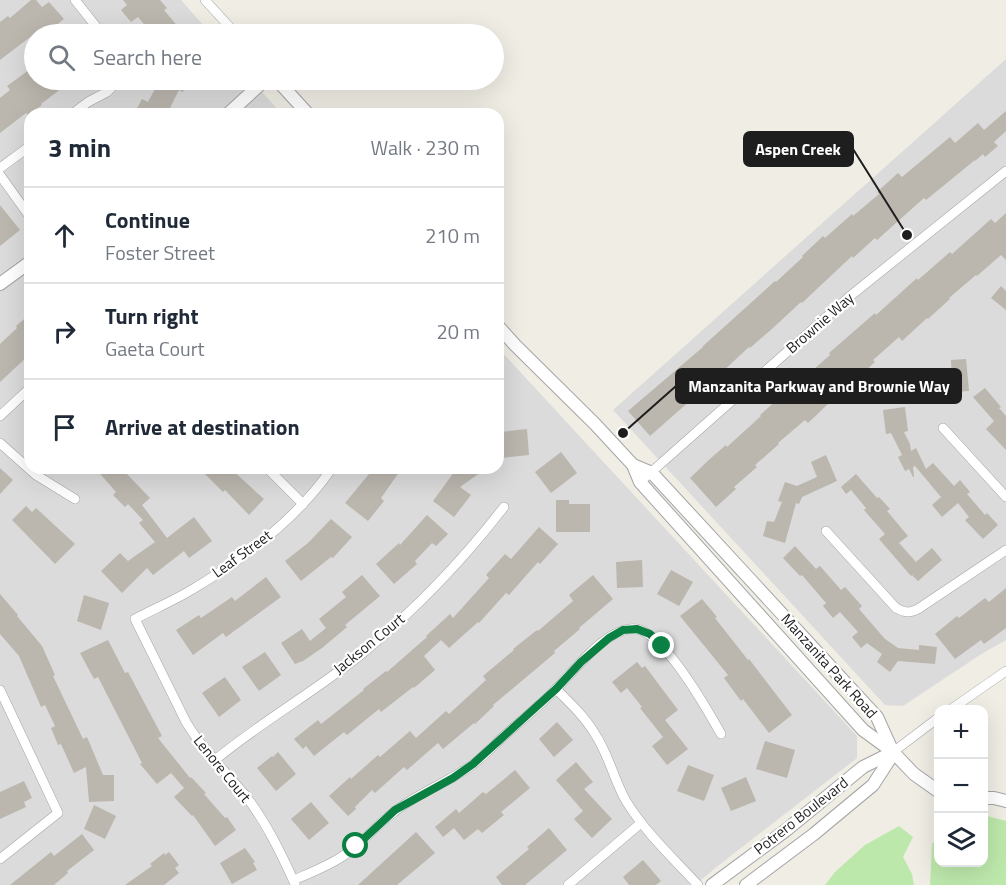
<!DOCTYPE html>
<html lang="en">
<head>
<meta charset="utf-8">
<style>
	body { margin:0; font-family:"Titillium Web",sans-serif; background:#f2f2f3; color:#1f2937 }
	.controls { position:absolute; right:18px; bottom:18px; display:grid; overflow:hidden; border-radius:12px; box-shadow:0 6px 24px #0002 }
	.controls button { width:54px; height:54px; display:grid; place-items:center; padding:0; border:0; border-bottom:2px solid #e0e1e3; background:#fff; color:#1f2937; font:30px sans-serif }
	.stop { position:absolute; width:18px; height:18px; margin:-14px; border:4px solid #0b8043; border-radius:50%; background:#fff }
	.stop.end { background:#0b8043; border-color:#fff; box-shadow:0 2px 6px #0008 }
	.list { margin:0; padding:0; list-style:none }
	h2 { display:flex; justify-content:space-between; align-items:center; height:78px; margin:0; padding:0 24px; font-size:26px }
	h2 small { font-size:20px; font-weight:400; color:#747a83 }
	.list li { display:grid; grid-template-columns:39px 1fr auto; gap:18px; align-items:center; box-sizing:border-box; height:96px; padding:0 24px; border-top:2px solid #e0e1e3 }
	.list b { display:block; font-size:22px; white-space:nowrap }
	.list p { margin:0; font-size:20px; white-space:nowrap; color:#747a83 }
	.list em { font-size:20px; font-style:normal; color:#747a83 }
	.icon { flex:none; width:33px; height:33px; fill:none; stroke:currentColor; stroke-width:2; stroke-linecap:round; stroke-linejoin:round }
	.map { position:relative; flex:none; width:1006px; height:885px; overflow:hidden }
	.search { position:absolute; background:#fff; box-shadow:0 6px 24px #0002; left:24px; top:24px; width:480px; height:66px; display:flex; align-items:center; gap:15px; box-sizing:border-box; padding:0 21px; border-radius:33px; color:#747a83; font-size:22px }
	.panel { position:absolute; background:#fff; box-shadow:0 6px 24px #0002; left:24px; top:108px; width:480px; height:366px; border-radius:18px }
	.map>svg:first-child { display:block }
	.residential { fill:#dcdbdb }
	.grass { fill:#bde8ac }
	.building { fill:#bbb6ae }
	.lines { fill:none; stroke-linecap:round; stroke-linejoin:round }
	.minor-casing { stroke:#a5a5a5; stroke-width:10 }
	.tertiary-casing { stroke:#a5a5a5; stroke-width:14 }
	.minor { stroke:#fff; stroke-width:9 }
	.tertiary { stroke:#fff; stroke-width:12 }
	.route { stroke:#0b8043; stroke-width:8 }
	.labels { text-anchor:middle; stroke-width:4.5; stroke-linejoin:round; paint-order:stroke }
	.street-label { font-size:15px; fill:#1e1e1e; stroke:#fff }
	.leader { fill:none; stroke:#1e1e1e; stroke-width:2 }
	.callout-dot { fill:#1e1e1e; stroke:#fff; stroke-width:2 }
	.callout { fill:#1e1e1e; stroke:#1e1e1e; stroke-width:2 }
	.callout-label { font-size:16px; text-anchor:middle; font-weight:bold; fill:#fff }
</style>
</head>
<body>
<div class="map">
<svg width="1006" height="885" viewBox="0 0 1006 885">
	<rect width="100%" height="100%" fill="#efede4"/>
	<g class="residential">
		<polygon points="0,0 181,0 211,34 34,34 34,80 251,80 282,114 30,114 30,468 498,468 498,348 857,736 857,758 719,865 695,885 0,885"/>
		<polygon points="1006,59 1006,640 983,653 903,706 885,705 613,410"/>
	</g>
	<g class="grass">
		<polygon points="984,815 1006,821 1006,885 930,885 932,843 938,843 938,862 984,862"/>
		<polygon points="899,826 913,837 903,857 912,874 914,885 825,885 835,872 865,845"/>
	</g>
	<g class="building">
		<polygon points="31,0 36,0 42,7 49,2 64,19 45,34 41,34 38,31 0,60 0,22 8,16 10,18"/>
		<polygon points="123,0 160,0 167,8 164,10 184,34 152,34 138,17 131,22 121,10 127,5"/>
		<polygon points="29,70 34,77 34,80 61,80 66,85 41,104 42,105 28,115 26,113 0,133 0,98 10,90 7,86"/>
		<polygon points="163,80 187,80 183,92 179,90 167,114 134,114 142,99 148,102 156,87 160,88"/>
		<polygon points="1006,111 1006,131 994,142 998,146 985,157 983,154 975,161 975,160 926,200 924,198 877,240 875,238 853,258 852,256 802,303 801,302 773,328 750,348 749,347 721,373 722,374 700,392 650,436 628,411 703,347 703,346 775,281 776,282 803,257 802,256 823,236 825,238 852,214 853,216 879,194 877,192 898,173 902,177 950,137 955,143 978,123 984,130"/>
		<polygon points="0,205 20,230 0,246"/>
		<polygon points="1006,213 1006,260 1001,255 977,276 976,275 949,298 950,299 928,319 927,318 902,341 899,337 873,360 875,362 854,381 852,379 827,402 828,404 808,423 805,420 778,443 779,444 755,465 757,467 734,487 736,489 716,507 690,478 712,457 726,445 727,447 761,416 760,415 796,383 797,384 830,355 829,353 875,313 876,315 917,278 918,280 950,252 952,254 991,219 995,223"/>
		<polygon points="1001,286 1006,291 1006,310 991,298"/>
		<polygon points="30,314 30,354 0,382 0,344 17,328 16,326"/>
		<polygon points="966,359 969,391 935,393 912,402 905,380 920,374 922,380 930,377 931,380 952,378 951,360"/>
		<polygon points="985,388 1001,407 999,408 1006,416 1006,450 986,429 994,421 973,397"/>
		<polygon points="905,407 908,431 904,432 910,444 911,451 916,448 926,469 933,463 954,486 960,480 970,492 967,494 985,515 987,513 998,525 983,539 965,520 969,517 958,503 942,517 932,505 941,497 915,466 913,467 914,477 913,477 909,469 905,471 898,457 902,455 891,433 886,434 883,410"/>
		<polygon points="527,429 529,455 502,458 500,432"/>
		<polygon points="561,452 577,473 551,493 535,472"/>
		<polygon points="826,455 837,481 802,497 799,504 796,503 785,543 763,536 767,521 774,522 782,502 778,501 785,482 797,486 817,477 811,462"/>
		<polygon points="0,468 13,480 0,494"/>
		<polygon points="95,468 134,468 127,474 150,498 142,505 167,538 194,517 212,541 189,558 184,551 153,575 147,568 122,593 101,571 120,553 128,561 155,542 139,523 143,520 128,504 125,507 113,495 116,492"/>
		<polygon points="199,468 230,468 264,499 249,515 225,490 223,492"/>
		<polygon points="374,468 402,468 381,498 384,501 368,521 345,503"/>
		<polygon points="457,468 487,468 460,487 471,495 454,517 433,501"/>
		<polygon points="856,474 877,498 879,497 890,509 887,511 908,536 899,543 916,562 932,548 942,560 918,581 912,575 911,576 879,539 885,534 864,510 866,508 851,490 846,494 841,487"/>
		<polygon points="556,500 569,500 569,504 590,504 590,532 556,532"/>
		<polygon points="26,506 32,512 36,508 75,544 55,564 12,520"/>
		<polygon points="427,515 448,534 436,546 432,543 415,561 417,564 394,584 376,564 399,543 400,545"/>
		<polygon points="331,519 352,537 333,558 331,557 301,581 285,561 308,543"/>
		<polygon points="539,527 558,544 540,564 538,562 509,595 506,593 479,623 478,622 449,648 441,640 424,656 435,670 414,688 413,687 381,712 379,709 347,735 344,732 314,756 306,746 303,749 294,739 318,720 321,724 364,690 363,689 386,671 387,672 427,637 426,636 450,614 453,618 489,578 486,575 505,554 511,559"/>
		<polygon points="795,546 816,569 820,566 841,590 845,587 862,606 859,609 885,639 898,648 919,650 919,645 937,647 935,664 898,661 890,672 877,662 882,654 867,643 861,648 852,637 858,632 840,612 833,618 823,606 826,603 802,575 800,576 783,558"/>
		<polygon points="642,560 643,587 617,588 616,562"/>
		<polygon points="671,570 693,582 679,606 657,594"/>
		<polygon points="362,575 380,596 345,625 347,627 322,648 303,661 295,664 281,643 302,629 310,641 326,628 319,619 346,597 342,592"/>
		<polygon points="593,575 613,599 579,628 580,629 554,651 555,653 493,705 494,706 475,724 474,723 443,749 438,743 407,770 404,767 375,793 372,790 355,807 356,809 348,816 329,796 350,777 351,779 378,755 380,757 410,731 416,738 446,711 449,714 486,680 483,676 514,650 513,649 537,630 538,631 573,601 569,595"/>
		<polygon points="266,577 281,597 226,637 223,633 193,655 176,630 199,615 201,618 232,597 235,601"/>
		<polygon points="1006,588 1006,628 984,644 981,640 955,659 935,634 957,616 959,618 985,598 989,602"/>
		<polygon points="0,594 18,615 17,616 42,646 55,675 53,676 83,739 87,737 103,775 114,775 114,801 89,802 86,767 74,773 61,744 58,745 51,728 55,726 45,705 41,707 19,656 0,634"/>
		<polygon points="84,595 109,603 101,630 77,621"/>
		<polygon points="702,599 717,617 715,618 748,660 749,659 792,715 769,733 743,699 741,701 724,678 728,675 680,616"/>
		<polygon points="108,640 125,673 128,672 162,736 158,738 190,778 191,777 206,793 204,794 225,818 227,817 236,830 215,846 193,815 192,816 174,797 184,788 171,773 157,784 140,764 142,763 98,677 94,679 80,653"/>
		<polygon points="265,652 281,675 259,691 242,667"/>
		<polygon points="637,662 642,668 645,666 678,710 665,720 688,749 667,765 652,746 663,737 640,708 642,707 627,688 621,693 612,682"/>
		<polygon points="225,677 241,700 219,717 202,693"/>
		<polygon points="557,722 573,740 554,757 539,739"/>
		<polygon points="765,741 795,750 787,778 756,769"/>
		<polygon points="278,752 296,774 276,791 257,768 272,756 273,757"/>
		<polygon points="576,762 593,782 584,789 612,819 592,838 574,819 583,811 556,780"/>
		<polygon points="688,765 714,775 704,801 677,791"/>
		<polygon points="515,770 530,788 501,812 504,815 482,833 478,829 464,840 454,828 443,837 435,827 456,809 459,813 483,792 486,794"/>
		<polygon points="746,777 756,801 731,811 721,788"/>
		<polygon points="24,781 32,798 24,802 26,807 0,819 0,792"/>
		<polygon points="311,802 329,823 309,840 291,819"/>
		<polygon points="94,805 116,816 105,839 84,829"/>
		<polygon points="549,828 567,850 525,885 502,885 496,877 529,849 527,847"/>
		<polygon points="416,832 435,853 397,885 358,885"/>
		<polygon points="82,834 94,850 67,871 68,873 54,885 10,885 51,852 54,856"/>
		<polygon points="245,848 255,862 253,863 257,870 232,884 220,863"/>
		<polygon points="169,852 179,865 175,868 179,873 164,885 125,885 152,866 150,864 164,853 165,855"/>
		<polygon points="643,860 661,881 656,885 629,885 623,877"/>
	</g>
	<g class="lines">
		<defs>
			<g id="minor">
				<polyline points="75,0 102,34"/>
				<polyline points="205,0 236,34"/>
				<polyline points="72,114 88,102 107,92 119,80"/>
				<polyline points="0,168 30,146"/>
				<polyline points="0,175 30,217"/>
				<polyline points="0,416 30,388"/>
				<polyline points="943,428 1006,497"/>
				<polyline points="0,443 36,475 75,499"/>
				<polyline points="267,468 303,504"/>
				<polyline points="640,482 849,297 1006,171"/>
				<path d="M826 531 896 608C905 613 910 613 918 609L1006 550"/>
				<path d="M556 689C570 703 585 717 595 734 609 755 614 780 626 801 645 832 673 858 698 885"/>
				<polyline points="0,690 58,813 0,859"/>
				<polyline points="950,710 1006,671"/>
				<polyline points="893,752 938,718"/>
				<path d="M215 760C262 721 316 691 364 652 416 609 463 560 504 507"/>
				<path d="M294 880C310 873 328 866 343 856 362 844 376 825 394 812 418 793 447 783 472 765 484 756 494 745 505 735 522 720 540 705 556 689 574 671 609 624 637 629 665 635 707 709 721 734"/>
				<path d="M295 884C281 853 266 822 245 795 225 771 202 749 186 722L135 619C154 609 175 600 193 589 245 558 297 519 332 468"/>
				<polyline points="568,885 641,823"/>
			</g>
			<g id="tertiary">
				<polyline points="277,80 308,114"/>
				<polyline points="228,114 265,80"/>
				<polyline points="0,284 30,262"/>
				<polyline points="498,326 515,345 595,424 633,465 640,482 863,730 893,752 914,774 938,791"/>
				<polyline points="633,465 652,473 877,717 892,750"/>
				<polyline points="984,798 994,798 1006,801"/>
				<polyline points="712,885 785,831 863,767 893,752"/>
				<polyline points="746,885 814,834 873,785 893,754"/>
			</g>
		</defs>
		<use href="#minor" class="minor-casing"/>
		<use href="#tertiary" class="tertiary-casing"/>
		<use href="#minor" class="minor"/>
		<use href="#tertiary" class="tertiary"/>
	</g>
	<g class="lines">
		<polyline class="route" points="356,846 395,810 453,778 473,764 556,689 581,662 609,638 623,630 637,629 650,634 662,646"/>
	</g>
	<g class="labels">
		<g class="street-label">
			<text transform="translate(820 323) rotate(-41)" y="5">Brownie Way</text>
			<text transform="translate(242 554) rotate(-36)" y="5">Leaf Street</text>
			<text transform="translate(369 644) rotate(-39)" y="5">Jackson Court</text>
			<text transform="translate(829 666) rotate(48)" y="5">Manzanita Park Road</text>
			<text transform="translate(222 769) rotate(51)" y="5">Lenore Court</text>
			<text transform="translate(801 816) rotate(-38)" y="5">Potrero Boulevard</text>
		</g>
	</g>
	<path class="leader" d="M907 235L853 149M623 433L676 386"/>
	<g class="callout-dot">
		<circle cx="907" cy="235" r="6"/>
		<circle cx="623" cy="433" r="6"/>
	</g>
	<g class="callout">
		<rect x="744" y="132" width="109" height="34" rx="6"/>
		<rect x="676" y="369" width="285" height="34" rx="6"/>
	</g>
	<g class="callout-label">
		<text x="798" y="155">Aspen Creek</text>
		<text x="819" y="392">Manzanita Parkway and Brownie Way</text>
	</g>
</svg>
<div class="controls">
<button>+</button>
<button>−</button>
<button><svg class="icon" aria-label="layers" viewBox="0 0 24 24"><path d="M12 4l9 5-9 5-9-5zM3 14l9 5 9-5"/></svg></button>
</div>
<div class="stop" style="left:356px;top:846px"></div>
<div class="stop end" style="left:662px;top:646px"></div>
<div class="search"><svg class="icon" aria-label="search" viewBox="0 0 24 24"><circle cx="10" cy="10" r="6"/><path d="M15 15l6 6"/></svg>Search here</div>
<section class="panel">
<h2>3 min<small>Walk · 230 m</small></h2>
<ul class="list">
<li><svg class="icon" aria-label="ahead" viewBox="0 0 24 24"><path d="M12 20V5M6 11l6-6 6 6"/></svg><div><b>Continue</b><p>Foster Street</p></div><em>210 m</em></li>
<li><svg class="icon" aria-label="right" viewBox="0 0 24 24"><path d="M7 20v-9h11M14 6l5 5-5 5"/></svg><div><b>Turn right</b><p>Gaeta Court</p></div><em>20 m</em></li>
<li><svg class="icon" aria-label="arrive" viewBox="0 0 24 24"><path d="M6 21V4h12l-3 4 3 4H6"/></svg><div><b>Arrive at destination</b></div></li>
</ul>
</section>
</div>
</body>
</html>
